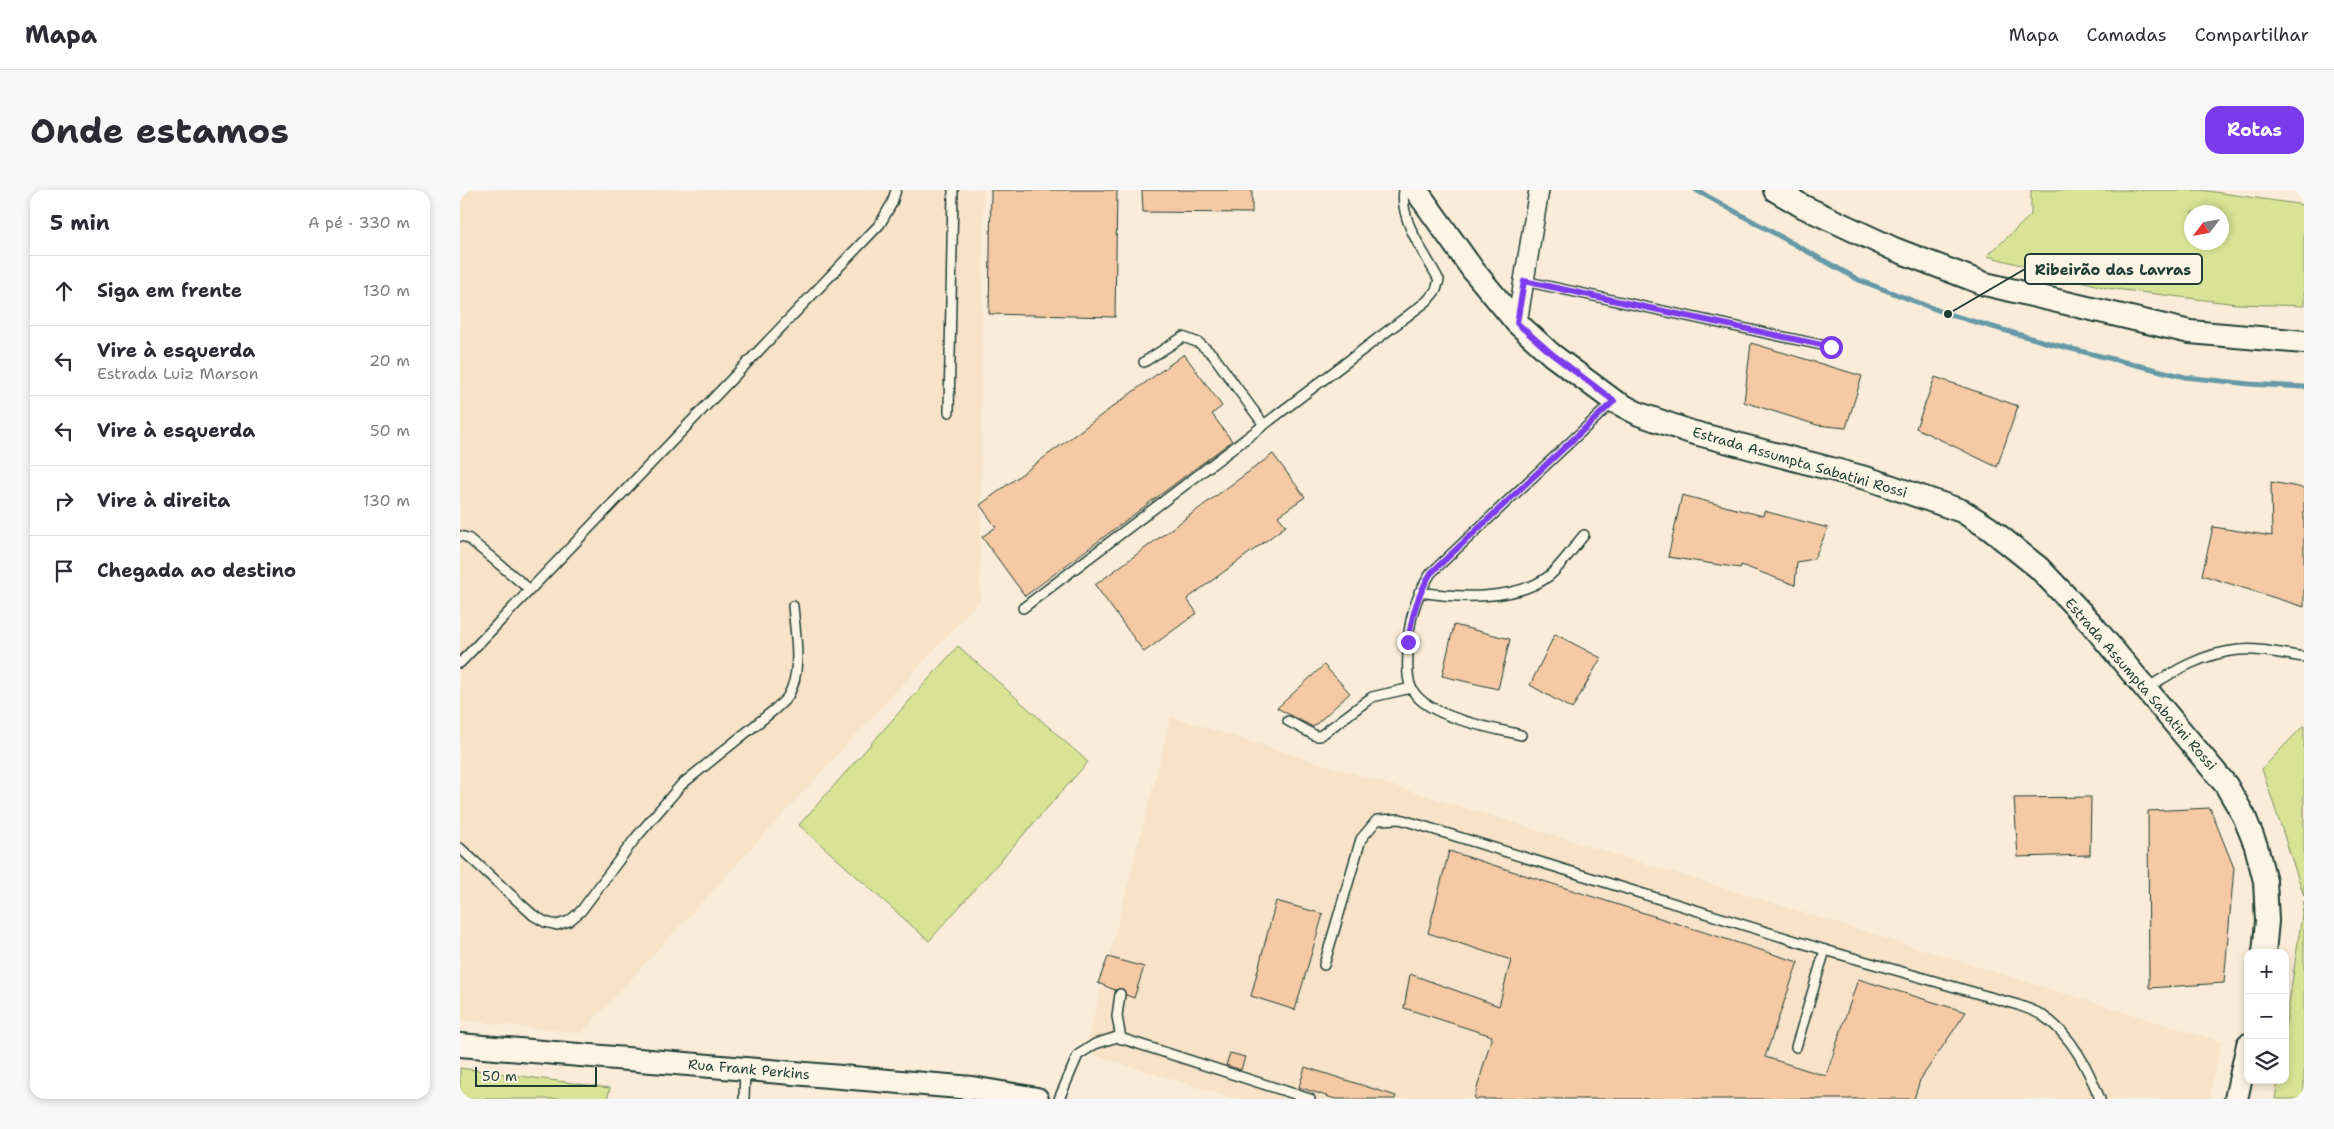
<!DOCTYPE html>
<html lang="pt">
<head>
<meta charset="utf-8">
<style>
	body { margin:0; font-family:"Shantell Sans",sans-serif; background:#f7f7f7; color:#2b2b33 }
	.controls { position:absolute; right:15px; bottom:15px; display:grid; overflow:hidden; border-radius:10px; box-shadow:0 2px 8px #0003 }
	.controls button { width:45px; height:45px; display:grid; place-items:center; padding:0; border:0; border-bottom:1px solid #e1e1e2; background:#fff; color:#2b2b33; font:25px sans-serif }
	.compass { position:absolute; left:1724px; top:15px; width:45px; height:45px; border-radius:50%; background:#fff; box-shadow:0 2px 8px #0003; rotate:238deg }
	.scale { position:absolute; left:15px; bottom:12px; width:122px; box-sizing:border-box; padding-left:5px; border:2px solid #1f3d34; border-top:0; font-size:14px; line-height:18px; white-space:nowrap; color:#1f3d34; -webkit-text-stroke:4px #fcf5e5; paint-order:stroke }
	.stop { position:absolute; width:15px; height:15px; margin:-11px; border:4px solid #7c3aed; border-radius:50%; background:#fff }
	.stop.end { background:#7c3aed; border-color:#fff; box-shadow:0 1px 5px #0008 }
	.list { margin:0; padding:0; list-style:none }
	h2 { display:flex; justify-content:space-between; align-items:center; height:65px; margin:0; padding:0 20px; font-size:21px }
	h2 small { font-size:16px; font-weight:400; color:#7c7c81 }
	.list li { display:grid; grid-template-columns:32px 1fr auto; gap:15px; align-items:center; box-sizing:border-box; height:70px; padding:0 20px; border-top:1px solid #e1e1e2 }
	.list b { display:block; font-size:19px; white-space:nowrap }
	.list p { margin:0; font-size:16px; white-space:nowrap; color:#7c7c81 }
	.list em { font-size:16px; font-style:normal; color:#7c7c81 }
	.icon { flex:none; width:28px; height:28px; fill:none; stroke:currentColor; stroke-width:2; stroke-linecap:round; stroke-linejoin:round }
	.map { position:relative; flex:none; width:1844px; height:909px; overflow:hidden; border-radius:15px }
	header { display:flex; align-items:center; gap:30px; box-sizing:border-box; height:70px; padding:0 25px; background:#fff; border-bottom:1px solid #e1e1e2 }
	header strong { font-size:24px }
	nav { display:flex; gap:28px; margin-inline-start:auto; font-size:18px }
	.intro { display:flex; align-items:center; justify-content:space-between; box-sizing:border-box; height:120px; padding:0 30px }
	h1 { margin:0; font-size:35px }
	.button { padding:12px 22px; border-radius:15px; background:#7c3aed; color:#fff; font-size:18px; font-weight:700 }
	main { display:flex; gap:30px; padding:0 30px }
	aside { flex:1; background:#fff; border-radius:15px; box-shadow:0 2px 8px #0003 }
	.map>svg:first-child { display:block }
	.built { fill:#f8e2c8 }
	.green { fill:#d8e395; stroke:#7c9064; fill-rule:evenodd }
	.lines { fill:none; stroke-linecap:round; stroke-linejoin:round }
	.stream { stroke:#6599a8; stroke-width:5 }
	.building { fill:#f4c9a3; stroke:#1f3d34 }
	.service-casing { stroke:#1f3d34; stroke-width:12 }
	.minor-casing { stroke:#1f3d34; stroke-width:22 }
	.tertiary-casing { stroke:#1f3d34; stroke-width:26 }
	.service { stroke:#fcf5e5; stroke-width:9 }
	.minor { stroke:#fcf5e5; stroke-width:19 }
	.tertiary { stroke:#fcf5e5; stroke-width:22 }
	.route { stroke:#7c3aed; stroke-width:6 }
	.labels { text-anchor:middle; stroke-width:4; stroke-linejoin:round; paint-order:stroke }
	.street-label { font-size:14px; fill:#1f3d34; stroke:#fcf5e5 }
	.leader { fill:none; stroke:#1f3d34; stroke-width:2 }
	.callout-dot { fill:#1f3d34; stroke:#fcf5e5; stroke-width:2 }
	.callout { fill:#fcf5e5; stroke:#1f3d34; stroke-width:2 }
	.callout-label { font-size:15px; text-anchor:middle; font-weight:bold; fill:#1f3d34 }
</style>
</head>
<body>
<header>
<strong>Mapa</strong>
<nav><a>Mapa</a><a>Camadas</a><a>Compartilhar</a></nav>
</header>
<div class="intro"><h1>Onde estamos</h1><a class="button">Rotas</a></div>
<main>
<aside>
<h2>5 min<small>A pé · 330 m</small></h2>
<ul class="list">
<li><svg class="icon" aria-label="ahead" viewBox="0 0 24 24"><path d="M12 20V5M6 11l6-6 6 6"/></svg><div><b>Siga em frente</b></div><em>130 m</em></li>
<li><svg class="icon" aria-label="left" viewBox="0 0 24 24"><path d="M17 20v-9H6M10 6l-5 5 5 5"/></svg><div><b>Vire à esquerda</b><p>Estrada Luiz Marson</p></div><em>20 m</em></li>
<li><svg class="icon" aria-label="left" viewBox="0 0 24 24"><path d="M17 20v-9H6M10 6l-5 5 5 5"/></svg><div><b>Vire à esquerda</b></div><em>50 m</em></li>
<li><svg class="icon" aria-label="right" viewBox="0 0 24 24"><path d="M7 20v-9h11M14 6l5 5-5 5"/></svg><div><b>Vire à direita</b></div><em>130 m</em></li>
<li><svg class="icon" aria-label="arrive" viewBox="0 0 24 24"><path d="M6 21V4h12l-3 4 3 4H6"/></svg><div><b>Chegada ao destino</b></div></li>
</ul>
</aside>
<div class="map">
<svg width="1844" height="909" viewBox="0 0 1844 909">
	<rect width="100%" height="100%" fill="#faecd8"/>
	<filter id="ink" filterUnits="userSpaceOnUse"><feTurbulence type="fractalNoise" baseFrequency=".02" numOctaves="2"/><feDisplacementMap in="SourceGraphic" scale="10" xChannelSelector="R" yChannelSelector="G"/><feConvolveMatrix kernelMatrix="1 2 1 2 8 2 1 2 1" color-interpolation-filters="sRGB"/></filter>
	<g filter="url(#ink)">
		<g class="built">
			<polygon points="0,0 523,0 520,410 121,843 0,830"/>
			<polygon points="711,527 1761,852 1749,909 776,909 625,862"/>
		</g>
		<g class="green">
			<path d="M1571 0H1741L1844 15V116L1777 114 1647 98 1527 66 1571 25ZM1762 22V52H1732V22Z"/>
			<polygon points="498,456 628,572 469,751 339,635"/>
			<polygon points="1844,535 1844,706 1802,579"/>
			<polygon points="1844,711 1844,909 1815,909 1818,890 1825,890 1825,840"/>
			<polygon points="0,878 150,898 147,909 0,909"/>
		</g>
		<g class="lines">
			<polyline class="stream" points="1236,0 1399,90 1488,124 1592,154 1725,187 1789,194 1844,197"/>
		</g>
		<g class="building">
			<polygon points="531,0 657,0 655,127 529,124"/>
			<polygon points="682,0 792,0 792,23 683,22"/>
			<polygon points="1291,153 1402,186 1386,238 1357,235 1284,212"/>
			<polygon points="724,164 762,216 752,224 772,251 565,406 522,347 536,337 520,315"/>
			<polygon points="1475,187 1558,216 1537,277 1456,238"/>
			<polygon points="813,264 845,307 818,326 826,336 727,409 737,423 684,462 635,395"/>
			<polygon points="1811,292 1844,298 1844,417 1742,385 1753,337 1812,346"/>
			<polygon points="1222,305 1303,326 1304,321 1368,338 1354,369 1337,372 1335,395 1281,375 1280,378 1208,367"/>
			<polygon points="994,435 1050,449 1038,499 982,486"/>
			<polygon points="1095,444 1141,468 1112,519 1070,495"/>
			<polygon points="864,475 890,503 853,537 817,518"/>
			<polygon points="1631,607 1630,665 1558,667 1554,608"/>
			<polygon points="1750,618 1774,678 1764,793 1689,798 1688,621"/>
			<polygon points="989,661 1338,772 1305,867 1366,886 1398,789 1506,822 1460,890 1454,909 1014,909 1032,846 944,818 950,784 1039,816 1051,770 968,743"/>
			<polygon points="816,711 863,724 835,820 791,806"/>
			<polygon points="648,767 684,777 674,808 666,805 663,799 655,800 638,793"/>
			<polygon points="770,863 785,867 781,880 766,875"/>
			<polygon points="845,877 936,906 935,909 875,909 839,897"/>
		</g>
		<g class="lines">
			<defs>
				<g id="service">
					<polyline points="1064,91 1371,157"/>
					<polyline points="684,172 723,147 739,153 753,165 804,235"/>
					<polyline points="489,222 493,0"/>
					<polyline points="0,346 8,348 69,399"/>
					<path d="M959 402C998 408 1056 411 1089 386 1102 375 1113 358 1124 345"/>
					<path d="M563 418 967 111 976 100 979 90C965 63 939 31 944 0"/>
					<polyline points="0,473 420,34 432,13 436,0"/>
					<path d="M1687 498C1716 480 1744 463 1779 460 1800 458 1823 464 1844 467"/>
					<polyline points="828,531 856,546 860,546 912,507 951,498"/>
					<path d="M1061 545C1033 538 963 527 951 497 946 486 948 471 948 459 948 430 956 406 971 383L1154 211"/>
					<path d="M0 658 73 725 85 732 97 735 109 731 121 721 174 650 221 595 314 520C319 515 325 511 328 506 343 481 335 443 333 416"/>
					<path d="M864 775 901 649 917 630 940 629 1365 760 1558 815C1566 818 1576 821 1583 826 1612 845 1628 879 1640 909"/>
					<polyline points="660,804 657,826 661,849"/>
					<polyline points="1336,857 1365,760"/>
					<polyline points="284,909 285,879"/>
					<polyline points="599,909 618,865 635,854 657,847 850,909"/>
				</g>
				<polyline id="minor" points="1057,133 1079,0"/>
				<g id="tertiary">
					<polyline points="956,0 1013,80 1057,133 1092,165 1154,211 1179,224 1231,242 1409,289 1502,321 1529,338 1579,378 1630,432 1766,595 1784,626 1796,656 1805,691 1807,731 1804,763"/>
					<polyline points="1315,0 1344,17 1434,59 1525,94 1730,142 1844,152"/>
					<polyline points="0,855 512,898 577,909"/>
					<polyline points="1776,909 1788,855"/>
				</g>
			</defs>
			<use href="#service" class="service-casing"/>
			<use href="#minor" class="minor-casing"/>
			<use href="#tertiary" class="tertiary-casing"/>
			<use href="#service" class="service"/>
			<use href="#minor" class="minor"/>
			<use href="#tertiary" class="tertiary"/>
		</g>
	</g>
	<g class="lines" filter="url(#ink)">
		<path class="route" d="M948 452C952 426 957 406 971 383L1154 211 1092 164 1057 133 1064 91 1371 157"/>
	</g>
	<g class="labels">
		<g class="street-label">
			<text transform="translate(1340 272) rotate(16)" y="5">Estrada Assumpta Sabatini Rossi</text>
			<text transform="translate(1681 494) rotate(49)" y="5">Estrada Assumpta Sabatini Rossi</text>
			<text transform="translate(289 879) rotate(5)" y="5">Rua Frank Perkins</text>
		</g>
	</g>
	<path class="leader" d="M1488 124L1565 79"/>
	<circle class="callout-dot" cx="1488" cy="124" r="5"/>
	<rect class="callout" x="1565" y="64" width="177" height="30" rx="5"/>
	<g class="callout-label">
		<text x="1653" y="85">Ribeirão das Lavras</text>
	</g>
</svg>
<div class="controls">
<button>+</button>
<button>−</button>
<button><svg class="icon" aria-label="layers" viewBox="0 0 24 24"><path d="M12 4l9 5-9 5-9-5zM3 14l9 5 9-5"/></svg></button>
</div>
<svg class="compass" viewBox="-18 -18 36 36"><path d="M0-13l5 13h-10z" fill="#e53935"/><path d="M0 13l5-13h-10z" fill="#7c7c81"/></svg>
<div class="scale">50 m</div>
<div class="stop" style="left:1371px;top:157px"></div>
<div class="stop end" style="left:948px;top:452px"></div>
</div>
</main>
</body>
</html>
